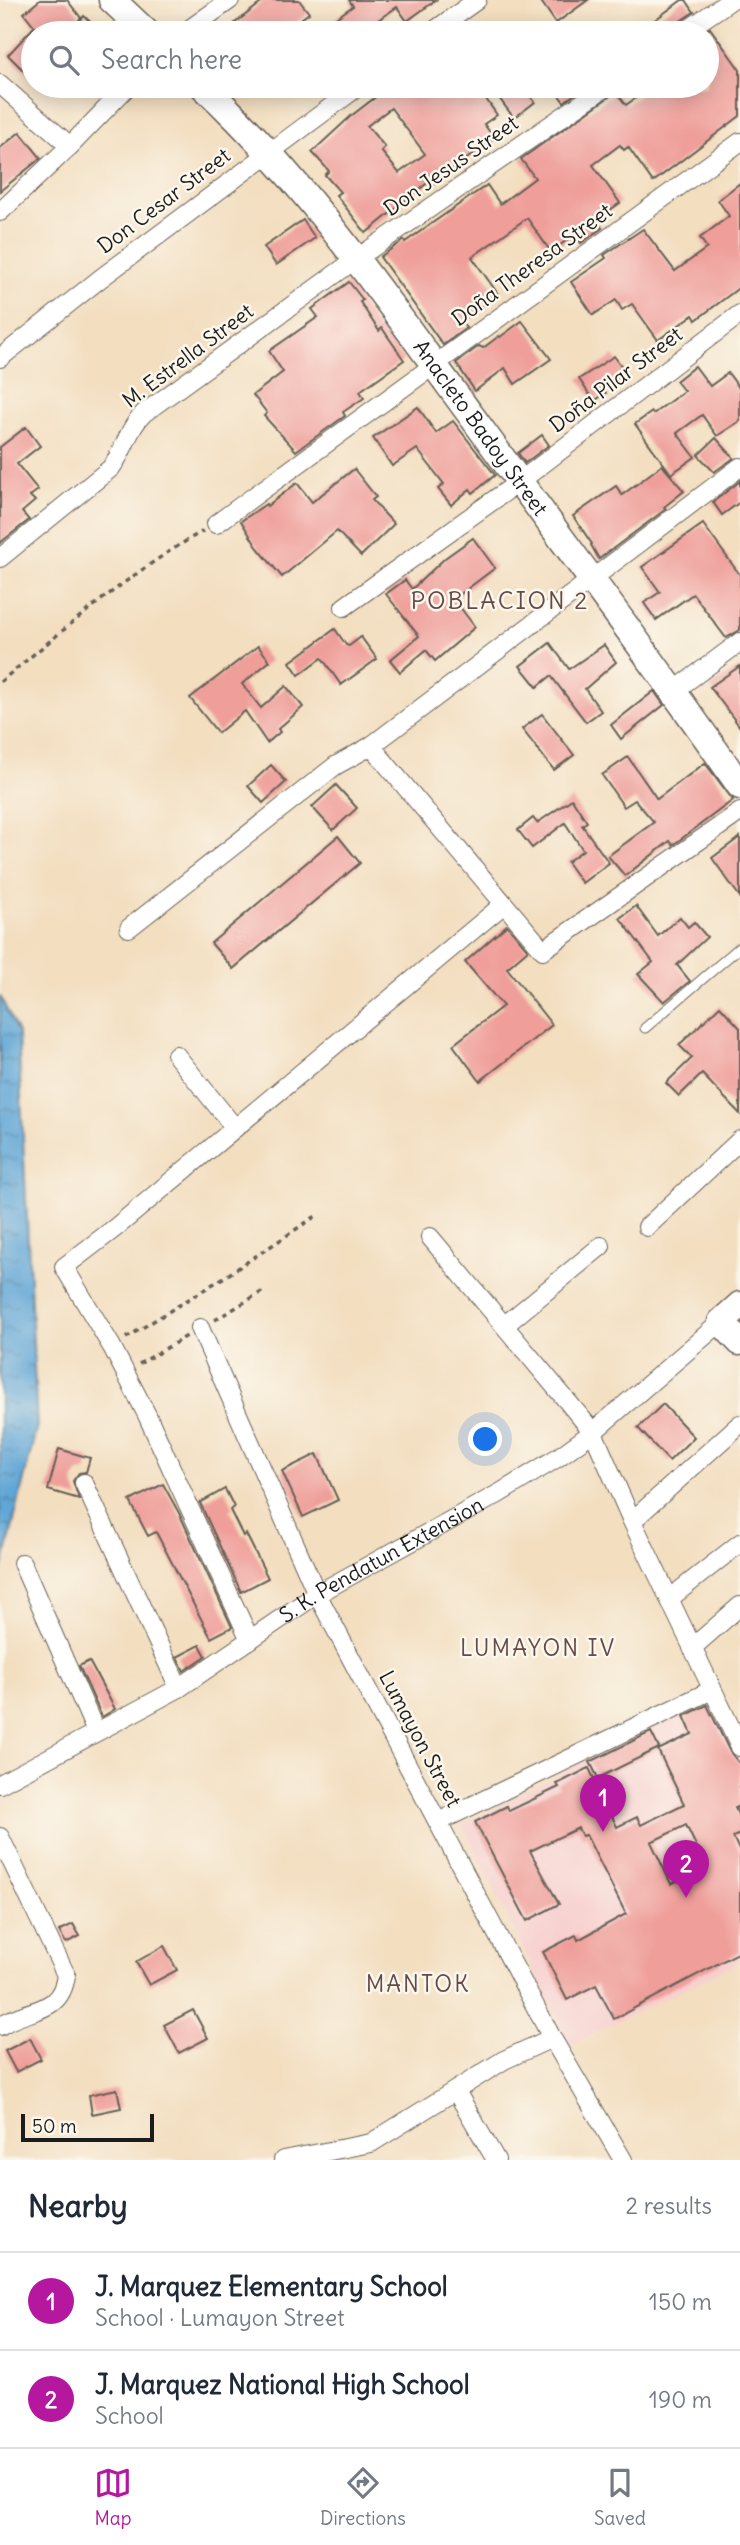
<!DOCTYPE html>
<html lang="en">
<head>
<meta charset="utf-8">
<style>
	body { margin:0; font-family:Delius,sans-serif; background:#f2f2f3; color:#1f2937 }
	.scale { position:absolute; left:21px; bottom:18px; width:133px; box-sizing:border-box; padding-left:7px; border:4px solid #1c1c1c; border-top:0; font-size:19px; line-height:24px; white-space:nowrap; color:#1c1c1c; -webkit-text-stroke:5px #fbf7ec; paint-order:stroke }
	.you { position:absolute; left:486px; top:1440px; width:24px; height:24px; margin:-18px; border:5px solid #fff; border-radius:50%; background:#1a73e8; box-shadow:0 0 0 10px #1a73e833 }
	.badge { display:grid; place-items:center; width:46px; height:46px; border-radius:50%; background:#b5179e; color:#fff; font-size:23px; font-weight:700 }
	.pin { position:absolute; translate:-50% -58px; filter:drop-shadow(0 2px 4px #0008) }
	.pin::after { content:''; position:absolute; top:37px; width:24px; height:21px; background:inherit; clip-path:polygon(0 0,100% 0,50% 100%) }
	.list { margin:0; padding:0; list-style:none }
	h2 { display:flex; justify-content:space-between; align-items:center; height:91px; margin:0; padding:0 28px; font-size:30px }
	h2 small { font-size:23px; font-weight:400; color:#747a83 }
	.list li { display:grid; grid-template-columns:46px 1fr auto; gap:21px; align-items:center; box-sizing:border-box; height:98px; padding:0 28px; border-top:2px solid #e0e1e3 }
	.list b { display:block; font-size:26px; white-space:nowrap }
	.list p { margin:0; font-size:23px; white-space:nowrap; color:#747a83 }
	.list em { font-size:23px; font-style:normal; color:#747a83 }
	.icon { flex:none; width:38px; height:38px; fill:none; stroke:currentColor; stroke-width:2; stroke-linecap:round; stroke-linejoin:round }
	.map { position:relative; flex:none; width:740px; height:2160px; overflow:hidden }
	.search { position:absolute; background:#fff; box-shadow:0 4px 18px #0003; left:21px; right:21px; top:21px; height:77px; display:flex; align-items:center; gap:18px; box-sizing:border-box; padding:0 24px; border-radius:38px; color:#747a83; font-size:26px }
	.sheet { height:287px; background:#fff }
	nav { display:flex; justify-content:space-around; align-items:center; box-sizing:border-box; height:98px; border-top:2px solid #e0e1e3; background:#fff; font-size:19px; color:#747a83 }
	nav a { display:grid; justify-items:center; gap:4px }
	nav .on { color:#b5179e }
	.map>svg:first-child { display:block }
	.built { fill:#f7d0cf }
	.water { fill:url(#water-ripples); stroke:#3e6179; stroke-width:2 }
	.building { fill:#ef9e9a; fill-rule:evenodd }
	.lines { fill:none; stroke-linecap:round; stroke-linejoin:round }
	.lane-casing { stroke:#676055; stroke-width:11 }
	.street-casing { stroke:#676055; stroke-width:20 }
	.primary-casing { stroke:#676055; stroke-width:29 }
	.path { stroke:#676055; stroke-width:3.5; stroke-dasharray:5 5; stroke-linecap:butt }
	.lane { stroke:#fff; stroke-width:9 }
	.street { stroke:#fff; stroke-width:18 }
	.primary { stroke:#fff; stroke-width:26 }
	.labels { text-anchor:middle; stroke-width:5; stroke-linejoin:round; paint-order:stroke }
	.street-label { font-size:21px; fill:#1c1c1c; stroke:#fbf7ec }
	.neighbourhood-label { font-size:23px; letter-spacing:2px; fill:#664a48; stroke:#fbf7ec }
	.quarter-label { font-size:24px; letter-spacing:2px; fill:#664a48; stroke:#fbf7ec }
</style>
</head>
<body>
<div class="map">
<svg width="740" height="2160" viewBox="0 0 740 2160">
	<defs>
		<pattern id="water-ripples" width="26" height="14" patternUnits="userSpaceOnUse" patternTransform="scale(1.75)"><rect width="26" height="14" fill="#60a6d6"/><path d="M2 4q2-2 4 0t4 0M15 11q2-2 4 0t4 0" fill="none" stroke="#4e86ad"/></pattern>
	</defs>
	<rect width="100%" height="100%" fill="#fbf7ec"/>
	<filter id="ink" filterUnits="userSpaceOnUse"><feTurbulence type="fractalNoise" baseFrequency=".0143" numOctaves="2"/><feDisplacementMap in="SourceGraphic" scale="14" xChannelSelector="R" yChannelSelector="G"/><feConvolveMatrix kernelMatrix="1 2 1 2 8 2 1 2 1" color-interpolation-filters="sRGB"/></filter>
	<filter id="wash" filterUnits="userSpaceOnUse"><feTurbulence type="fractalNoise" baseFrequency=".00686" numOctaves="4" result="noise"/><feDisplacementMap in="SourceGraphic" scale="28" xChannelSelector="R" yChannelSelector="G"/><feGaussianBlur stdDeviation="1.57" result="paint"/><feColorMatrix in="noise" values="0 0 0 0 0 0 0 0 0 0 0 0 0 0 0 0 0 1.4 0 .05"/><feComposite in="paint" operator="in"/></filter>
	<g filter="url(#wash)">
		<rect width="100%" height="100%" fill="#f3dec0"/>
		<polygon class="built" points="711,1696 740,1759 740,1961 570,2045 462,1824"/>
		<polygon class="water" points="0,996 18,1033 37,1426 0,1578"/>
		<g id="blocks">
			<g class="building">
				<polygon points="40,0 67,0 81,18 68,33 40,33 24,13"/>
				<polygon points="265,0 299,0 309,13 282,33 243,33 235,23"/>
				<polygon points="349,0 436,0 407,21 397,7 359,33 342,33 333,20 353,6"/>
				<polygon points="540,0 588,0 556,23"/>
				<polygon points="682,0 686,0 694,12 676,24 672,33 637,33"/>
				<polygon points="84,16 102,33 82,33 75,26"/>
				<polygon points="33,28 33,80 8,55"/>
				<polygon points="710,28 740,70 740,116 653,182 628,147 624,150 620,145 593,165 620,203 596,220 602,228 581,243 575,234 551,252 527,218 472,257 498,294 461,321 466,328 443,345 380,257 404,240 405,242 487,185 500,204 535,178 521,159 616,92 626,105 653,86 707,86 707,33 703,33"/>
				<path d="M390 86H477L497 115 484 124 494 138 434 184 431 180 366 233 336 195 340 192 325 175 329 171 312 152 351 116ZM391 108 425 154 399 173 381 151 385 147 367 126Z"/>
				<polygon points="516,86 522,86 535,102 514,118 499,98"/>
				<polygon points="552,86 575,86 579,91 564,102"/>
				<polygon points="20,132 41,158 0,191 0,148"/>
				<polygon points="740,183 740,287 696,320 693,315 658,340 632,304 622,310 616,300 593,315 571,282 606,258 604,255 643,229 675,271 707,248 700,238 729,216 718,200"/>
				<polygon points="303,220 315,238 276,265 264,247"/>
				<polygon points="349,282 363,300 360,302 379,331 382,328 404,360 360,391 364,398 343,412 345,416 296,451 264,416 267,413 253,395 283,372 269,351 318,317 312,309"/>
				<polygon points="522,321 551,359 515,384 505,368 475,391 456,363 479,346 483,348 499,336 500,337"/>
				<polygon points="614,356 625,371 603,388 606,393 594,401 579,379"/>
				<polygon points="695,366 710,386 728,373 740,389 740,421 717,436 702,415 677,433 695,457 671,474 635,424 652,412 653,414 684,391 676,381"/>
				<polygon points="418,407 436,433 453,421 495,475 473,493 470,489 451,505 438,489 444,484 417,449 392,466 373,438"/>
				<polygon points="26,427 40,446 17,464 38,490 30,496 35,501 22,512 29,520 0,543 0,447"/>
				<polygon points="542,435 549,445 525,463 518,453"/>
				<polygon points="716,438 734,458 714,472 698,455"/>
				<polygon points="662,465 684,491 664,507 666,509 599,559 591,545 592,544 573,516 616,486 622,495"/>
				<polygon points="354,469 376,497 372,500 394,524 361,556 337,531 282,577 257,547 241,521 266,504 267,506 297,483 312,502"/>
				<polygon points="740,481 740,502 722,515 713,502"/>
				<polygon points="703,524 740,575 740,630 726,638 693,594 656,620 644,603 660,592 642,567"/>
				<polygon points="473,538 495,568 454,599 475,627 435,661 426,650 400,672 390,660 419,636 386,594 405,580 412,589 445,558"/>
				<polygon points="335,629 346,645 349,646 361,637 377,659 341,685 322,658 299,675 290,662"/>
				<polygon points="550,643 569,669 604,645 616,662 585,689 601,711 586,722 551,676 537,687 520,666"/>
				<polygon points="258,646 270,661 242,684 261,708 286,686 303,707 278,729 280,732 267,743 245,711 218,733 190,698"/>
				<polygon points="740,666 740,727 710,687"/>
				<polygon points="654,691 664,705 621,739 611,725"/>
				<polygon points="542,714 574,755 554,770 522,729"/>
				<polygon points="628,757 657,799 705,763 733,800 673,845 670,841 625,876 608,856 654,822 635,800 624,807 602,775"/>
				<polygon points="271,765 286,782 263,803 248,786"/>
				<polygon points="336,785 357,808 333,830 312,807"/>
				<polygon points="572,799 587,822 582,825 609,863 582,883 567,862 583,850 565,823 532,848 518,830 533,818 537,823"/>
				<polygon points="338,836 360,863 233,969 211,943"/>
				<polygon points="740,837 740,897 712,858"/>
				<polygon points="636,906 658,936 680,917 688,927 694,922 707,937 677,965 690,981 664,1002 638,974 653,962 620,918"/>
				<polygon points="507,925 528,950 507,968 552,1025 480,1081 453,1045 503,1006 465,962"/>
				<polygon points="720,1006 740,1028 740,1114 702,1074 679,1096 666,1083 692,1058 679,1045"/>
				<polygon points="663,1404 694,1437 669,1461 638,1428"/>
				<polygon points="59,1449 90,1458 86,1472 79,1473 73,1481 79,1499 48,1490"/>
				<polygon points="317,1454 338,1500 303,1517 282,1471"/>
				<polygon points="163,1484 179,1513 232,1627 211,1638 156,1532 148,1536 130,1501"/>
				<polygon points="225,1489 234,1507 230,1510 243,1536 246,1534 268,1578 241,1592 200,1503"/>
				<polygon points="200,1645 206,1656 184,1671 177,1657"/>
				<polygon points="89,1661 115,1709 102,1717 79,1666"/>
				<path d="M707 1705 730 1752 740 1764V1806L735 1808 740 1818V1834L733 1837 740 1852V1952L614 2019 596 1985 567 2000 543 1952 576 1935 578 1940 626 1914 586 1835 582 1836 578 1828 530 1851 559 1904 527 1921 475 1822 507 1806 509 1811 559 1787 557 1784 589 1768 617 1827 637 1817 641 1825 684 1804 658 1750 692 1734 684 1716ZM686 1825 706 1867 671 1884 651 1842Z"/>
				<polygon points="651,1732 659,1748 598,1778 590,1762"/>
				<polygon points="73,1924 80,1936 66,1943 59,1931"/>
				<polygon points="164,1946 177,1970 149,1985 136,1962"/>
				<polygon points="193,2010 208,2038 179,2053 164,2025"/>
				<polygon points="30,2038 41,2059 16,2072 5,2051"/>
				<polygon points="117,2089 121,2108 92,2114 89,2095"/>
			</g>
		</g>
	</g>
	<g filter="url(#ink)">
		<use href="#blocks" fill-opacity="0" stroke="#676055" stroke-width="2"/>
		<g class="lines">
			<defs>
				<polyline id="lane" points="645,1028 740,947"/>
				<g id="street">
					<polyline points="184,33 230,0"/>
					<polyline points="431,33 477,0"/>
					<polyline points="683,33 731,0"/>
					<polyline points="0,84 70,146"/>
					<polyline points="0,212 70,146 128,86"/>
					<polyline points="0,358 101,278 359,86"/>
					<polyline points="216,524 740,142"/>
					<path d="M0 558 111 468C125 450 128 428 144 413L356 259 607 86"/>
					<polyline points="344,607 519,482 740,314"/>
					<polyline points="674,691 740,642"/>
					<polyline points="371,746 543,950 740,812"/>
					<polyline points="129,928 335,766 371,746 740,467"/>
					<polyline points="176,1055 235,1128"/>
					<polyline points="647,1227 740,1140"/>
					<polyline points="430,1237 593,1432 632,1521 740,1747"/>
					<polyline points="505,1325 601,1246"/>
					<polyline points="200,1328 317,1594 552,2038 623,2160"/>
					<polyline points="84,1483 179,1688"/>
					<polyline points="632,1521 740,1424"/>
					<polyline points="22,1563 96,1732"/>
					<polyline points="669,1599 740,1543"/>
					<polyline points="250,1640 147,1415 112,1347 64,1267 115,1228 504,904"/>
					<polyline points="692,1648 740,1606"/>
					<path id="s1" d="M0 1784 179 1688 317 1594 500 1493 557 1458 593 1432 721 1322"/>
					<polyline points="438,1822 712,1690"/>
					<path d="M0 1837 66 1975C61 2016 27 2007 0 2026"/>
					<polyline points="456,2091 496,2160"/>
					<polyline points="283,2160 371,2143 504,2060 552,2038"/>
				</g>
				<g id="primary">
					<polyline points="112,0 147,33"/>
					<path id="s2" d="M203 86C308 183 388 303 473 418 562 541 654 661 740 786"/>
					<polyline points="740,1305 721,1322 740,1342"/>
				</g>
			</defs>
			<use href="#lane" class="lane-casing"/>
			<use href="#street" class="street-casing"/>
			<use href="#primary" class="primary-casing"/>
			<g class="path">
				<path d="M0 682C65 629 129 573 203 531"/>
				<polyline points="215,1320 265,1290"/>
				<polyline points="126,1338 226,1276 316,1216"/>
				<polyline points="139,1364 187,1336"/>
			</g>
			<use href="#lane" class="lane"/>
			<use href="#street" class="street"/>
			<use href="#primary" class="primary"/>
		</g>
	</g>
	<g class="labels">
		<g class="street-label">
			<text transform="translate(451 166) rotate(-35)" y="7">Don Jesus Street</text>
			<text transform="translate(164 201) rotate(-37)" y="7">Don Cesar Street</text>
			<text transform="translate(532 265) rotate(-36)" y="7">Doña Theresa Street</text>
			<text transform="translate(188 356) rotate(-37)" y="7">M. Estrella Street</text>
			<text transform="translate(616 380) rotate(-37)" y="7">Doña Pilar Street</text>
			<text dy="7" stroke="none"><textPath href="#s2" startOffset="441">Anacleto Badoy Street</textPath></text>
			<text dy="7" stroke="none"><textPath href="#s1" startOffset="443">S. K. Pendatun Extension</textPath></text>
			<text transform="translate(420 1739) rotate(62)" y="7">Lumayon Street</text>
		</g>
		<g class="neighbourhood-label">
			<text x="538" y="1656">LUMAYON IV</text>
			<text x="418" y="1992">MANTOK</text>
		</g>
		<g class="quarter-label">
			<text x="500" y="609">POBLACION 2</text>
		</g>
	</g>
</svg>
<div class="scale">50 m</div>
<div class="you"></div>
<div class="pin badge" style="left:603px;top:1832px">1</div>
<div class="pin badge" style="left:686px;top:1898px">2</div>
<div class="search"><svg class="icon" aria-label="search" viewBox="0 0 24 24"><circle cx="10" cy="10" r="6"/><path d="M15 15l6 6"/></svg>Search here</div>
</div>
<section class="sheet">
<h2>Nearby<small>2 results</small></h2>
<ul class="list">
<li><span class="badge">1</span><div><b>J. Marquez Elementary School</b><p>School · Lumayon Street</p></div><em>150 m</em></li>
<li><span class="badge">2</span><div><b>J. Marquez National High School</b><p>School</p></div><em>190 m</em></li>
</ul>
</section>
<nav>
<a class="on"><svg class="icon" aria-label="map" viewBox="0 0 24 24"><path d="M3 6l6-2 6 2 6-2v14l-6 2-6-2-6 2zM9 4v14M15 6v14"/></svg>Map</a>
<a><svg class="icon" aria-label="directions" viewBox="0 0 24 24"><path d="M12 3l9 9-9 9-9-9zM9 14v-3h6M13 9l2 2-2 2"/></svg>Directions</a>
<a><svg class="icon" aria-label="saved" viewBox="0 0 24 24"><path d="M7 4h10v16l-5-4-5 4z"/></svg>Saved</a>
</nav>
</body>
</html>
